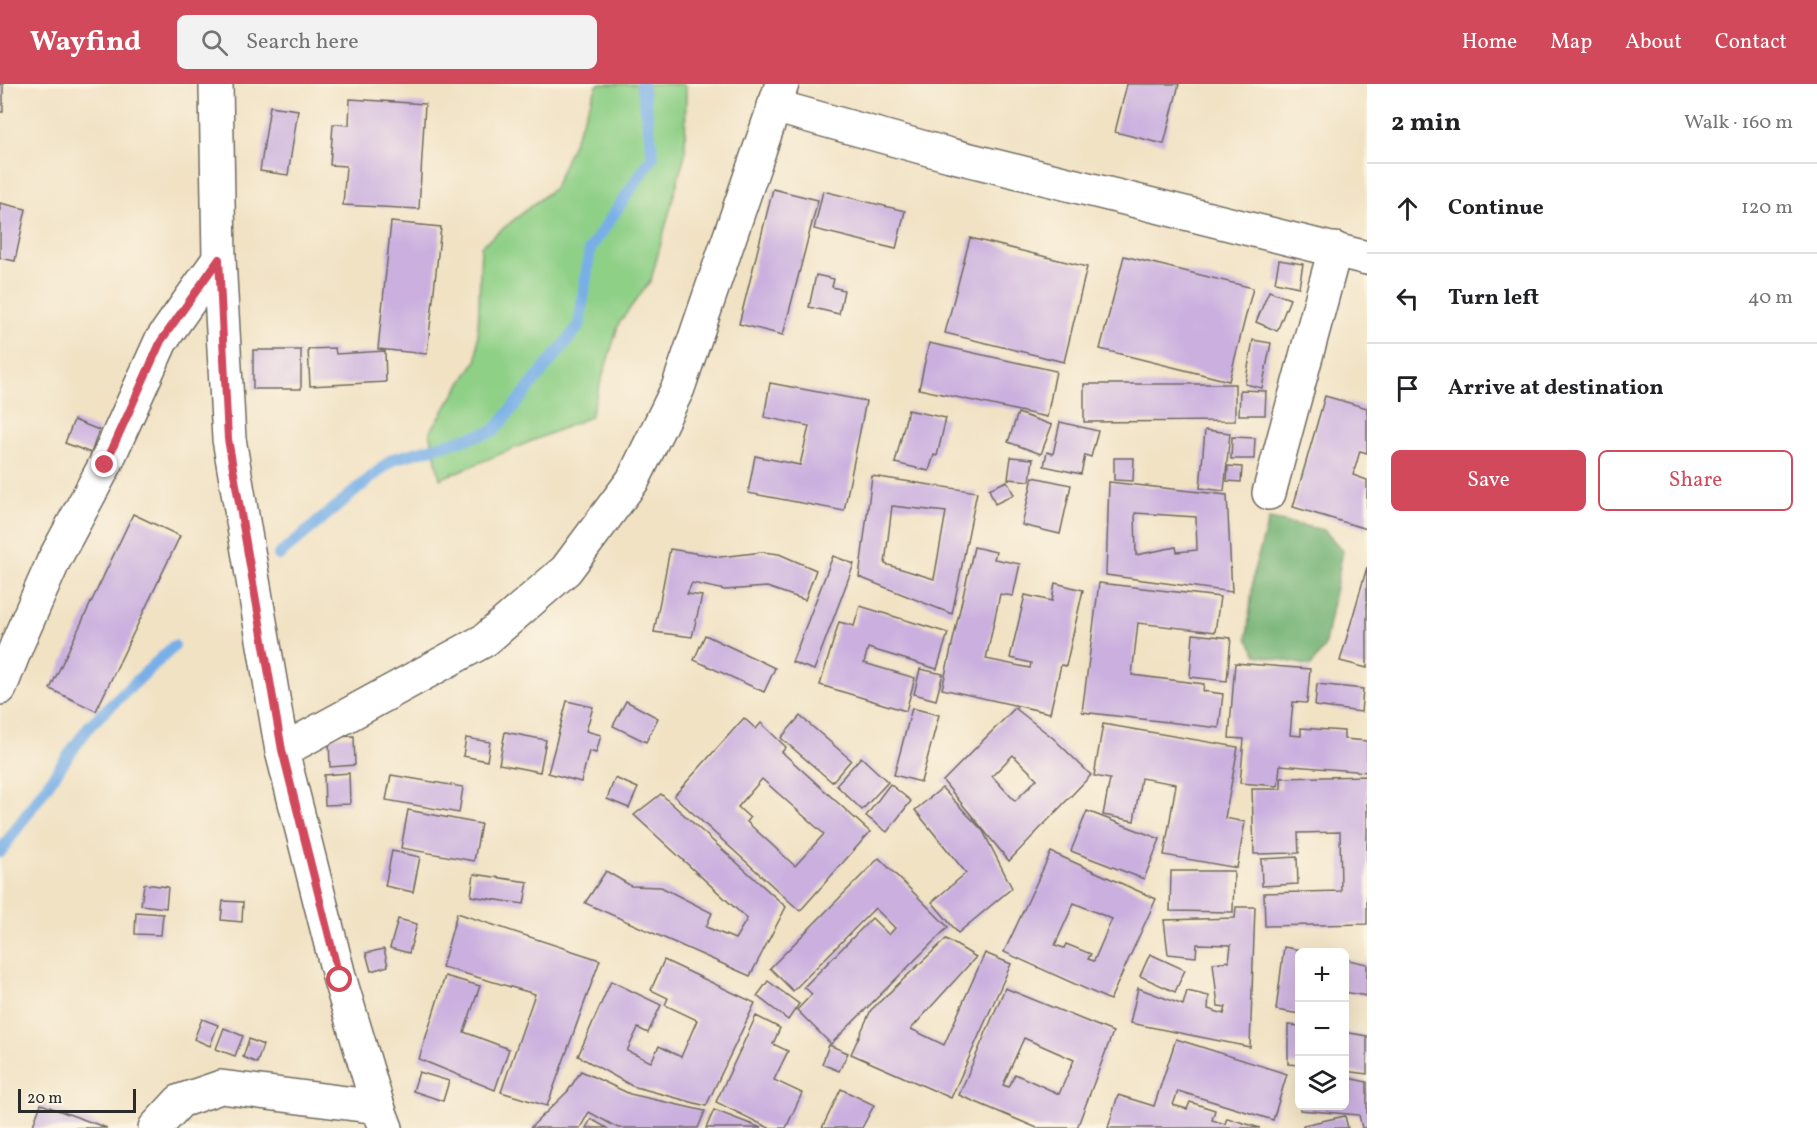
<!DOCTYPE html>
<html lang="en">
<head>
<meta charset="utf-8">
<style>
	body { margin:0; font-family:Vollkorn,serif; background:#f2f2f2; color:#202124 }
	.controls { position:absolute; right:18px; bottom:18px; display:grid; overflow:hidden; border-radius:9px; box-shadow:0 6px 24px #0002 }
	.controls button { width:54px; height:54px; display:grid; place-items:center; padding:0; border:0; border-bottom:2px solid #e0e0e0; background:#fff; color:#202124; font:30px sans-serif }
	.scale { position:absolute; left:18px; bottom:15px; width:118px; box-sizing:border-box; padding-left:6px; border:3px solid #2b2b2b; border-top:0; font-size:16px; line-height:21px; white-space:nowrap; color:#2b2b2b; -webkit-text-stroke:4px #fcf5e5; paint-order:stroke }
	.stop { position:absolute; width:18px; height:18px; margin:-14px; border:4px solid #d1495b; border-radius:50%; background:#fff }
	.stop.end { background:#d1495b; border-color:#fff; box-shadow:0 2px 6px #0008 }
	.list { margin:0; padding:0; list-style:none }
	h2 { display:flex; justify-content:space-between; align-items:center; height:78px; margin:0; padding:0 24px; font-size:26px }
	h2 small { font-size:20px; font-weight:400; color:#757577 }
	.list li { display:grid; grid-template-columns:39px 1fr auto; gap:18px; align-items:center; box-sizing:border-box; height:90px; padding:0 24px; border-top:2px solid #e0e0e0 }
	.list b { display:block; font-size:22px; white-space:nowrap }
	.list em { font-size:20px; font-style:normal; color:#757577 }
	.actions { display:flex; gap:12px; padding:18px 24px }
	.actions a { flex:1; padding:14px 0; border:2px solid #d1495b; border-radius:9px; text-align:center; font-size:21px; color:#d1495b }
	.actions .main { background:#d1495b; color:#fff }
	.icon { flex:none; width:33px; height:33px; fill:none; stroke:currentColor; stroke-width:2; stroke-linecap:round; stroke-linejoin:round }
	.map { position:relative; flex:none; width:1367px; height:1044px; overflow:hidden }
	header { display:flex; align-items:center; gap:36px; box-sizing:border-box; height:84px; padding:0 30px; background:#d1495b; color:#fff }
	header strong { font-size:28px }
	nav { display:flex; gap:33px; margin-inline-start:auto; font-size:21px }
	.search { width:420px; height:54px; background:#f2f2f2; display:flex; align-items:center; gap:15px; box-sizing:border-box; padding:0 21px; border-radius:9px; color:#757577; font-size:22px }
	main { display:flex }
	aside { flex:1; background:#fff }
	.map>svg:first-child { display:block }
	.green { fill:#8fd087; stroke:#5d7e59; stroke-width:1.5 }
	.forest { fill:#73b274; stroke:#4f6e50; stroke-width:1.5 }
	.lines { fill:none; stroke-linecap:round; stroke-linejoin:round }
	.stream { stroke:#78afe7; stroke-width:12 }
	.building { fill:#cbb0df; fill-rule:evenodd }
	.street-casing { stroke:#706b61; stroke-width:36 }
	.street { stroke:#fff; stroke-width:33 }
	.route { stroke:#d1495b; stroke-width:8 }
</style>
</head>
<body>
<header>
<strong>Wayfind</strong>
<div class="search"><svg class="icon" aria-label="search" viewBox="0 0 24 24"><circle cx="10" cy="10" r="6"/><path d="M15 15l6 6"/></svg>Search here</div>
<nav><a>Home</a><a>Map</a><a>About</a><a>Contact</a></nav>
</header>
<main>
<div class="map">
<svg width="1367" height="1044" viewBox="0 0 1367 1044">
	<rect width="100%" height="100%" fill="#fcf5e5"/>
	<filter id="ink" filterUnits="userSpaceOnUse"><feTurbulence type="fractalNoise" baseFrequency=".0167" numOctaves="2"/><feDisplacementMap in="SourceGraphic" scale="12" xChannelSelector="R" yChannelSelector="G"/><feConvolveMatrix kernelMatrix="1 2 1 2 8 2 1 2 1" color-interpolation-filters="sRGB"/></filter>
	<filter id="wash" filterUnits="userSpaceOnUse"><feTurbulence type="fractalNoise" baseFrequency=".008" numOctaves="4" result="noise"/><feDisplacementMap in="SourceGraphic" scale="24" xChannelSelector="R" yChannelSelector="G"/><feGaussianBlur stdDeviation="1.35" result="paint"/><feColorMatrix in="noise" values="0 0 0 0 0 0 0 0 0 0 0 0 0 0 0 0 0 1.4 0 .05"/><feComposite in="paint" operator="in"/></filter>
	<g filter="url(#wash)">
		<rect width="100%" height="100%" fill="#f1e2c4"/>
		<polygon class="green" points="598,0 684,0 686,3 685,70 651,196 619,239 590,333 440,395 430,348 477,275 481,162 554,104"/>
		<polygon class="forest" points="1269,435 1324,446 1343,467 1324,564 1311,582 1257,571 1247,554 1254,486"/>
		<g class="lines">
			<g class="stream">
				<polyline points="279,471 393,375 494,347 579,242 590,165 653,72 642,0"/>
				<polyline points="0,768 90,641 174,562"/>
			</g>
		</g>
		<g id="blocks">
			<g class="building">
				<rect x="0" y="0" width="3" height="28"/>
				<polygon points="1127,0 1179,0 1164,60 1115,48"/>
				<polygon points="350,15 425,20 419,125 343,121 346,82 330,81 333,40 349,41"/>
				<polygon points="270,22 298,26 288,91 260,87"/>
				<polygon points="773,105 818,116 783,251 739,240"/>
				<polygon points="823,107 905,127 896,165 814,145"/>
				<polygon points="0,119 26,125 15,177 0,174"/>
				<polygon points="391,138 441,143 427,270 378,265"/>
				<polygon points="970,154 1087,183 1064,278 945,249"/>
				<polygon points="1124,172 1253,204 1229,297 1100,265"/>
				<polygon points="1279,176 1303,180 1299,203 1275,198"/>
				<polygon points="816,191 834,195 832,203 844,206 839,230 809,223"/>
				<polygon points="1269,207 1290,215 1277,247 1256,238"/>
				<polygon points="1253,256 1271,259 1262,304 1245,300"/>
				<polygon points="929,259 1056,287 1047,333 919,305"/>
				<polygon points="335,264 336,270 385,267 386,298 310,302 308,265"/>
				<rect x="253" y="266" width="48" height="39"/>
				<polygon points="770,299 866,317 844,427 748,409 755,372 800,381 809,342 764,333"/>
				<polygon points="1084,300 1235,300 1235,337 1084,338"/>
				<polygon points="1240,306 1266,307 1265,331 1239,331"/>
				<polygon points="1325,312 1367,324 1367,369 1360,367 1353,391 1367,396 1367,445 1293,423"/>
				<polygon points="908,326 946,334 937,372 934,371 929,387 895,379"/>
				<polygon points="1018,329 1052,341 1041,370 1008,358"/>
				<polygon points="74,336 99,346 91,369 65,359"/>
				<polygon points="1060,338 1098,347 1091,373 1085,371 1081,390 1044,382 1047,368 1053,370"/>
				<polygon points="1205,346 1230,349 1224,407 1200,404"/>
				<polygon points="1232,353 1255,354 1254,375 1231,375"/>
				<polygon points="1011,373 1033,375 1030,397 1008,395"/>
				<polygon points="1114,374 1134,374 1133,397 1114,396"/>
				<polygon points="1228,382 1242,383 1241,398 1227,397"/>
				<path d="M872 392 977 408 952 530 859 493ZM892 422 946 428 934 495 885 480Z"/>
				<polygon points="1033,393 1071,401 1060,450 1022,441"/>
				<polygon points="1007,397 1014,411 995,420 989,405"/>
				<path d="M1109 398 1227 411 1232 508 1106 491ZM1135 429 1196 433 1197 466 1177 468 1176 463 1136 471Z"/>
				<polygon points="133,430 180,452 96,627 50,605"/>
				<polygon points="974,463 996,468 994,475 1020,480 1013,512 1000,510 986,575 1030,584 1031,579 1010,574 1025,511 1052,517 1055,499 1083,506 1066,582 1061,581 1050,629 942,605"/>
				<polygon points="670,465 720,473 763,468 779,470 816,486 805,516 767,503 725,506 692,499 687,510 702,512 692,553 654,548"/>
				<polygon points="833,472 854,480 814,586 792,578"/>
				<polygon points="1367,483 1367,584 1340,577"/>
				<polygon points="1099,499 1220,513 1215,548 1138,539 1132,591 1204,600 1203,607 1223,610 1219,644 1082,628"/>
				<polygon points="860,522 948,549 937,585 868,564 864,579 915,594 906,627 820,601 839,538 854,542"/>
				<polygon points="1193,550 1231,554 1227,597 1190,593"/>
				<polygon points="705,551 775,584 764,608 694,576"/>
				<polygon points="1235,579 1310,585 1307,619 1293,618 1290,651 1301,652 1301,644 1344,647 1344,655 1367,657 1367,688 1280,681 1278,702 1240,699 1244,655 1229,654"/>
				<polygon points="920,585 943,590 936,616 914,610"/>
				<polygon points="1317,600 1363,605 1361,628 1315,622"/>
				<polygon points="567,617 593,623 586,647 601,651 596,669 589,667 581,698 548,689"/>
				<polygon points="626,617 658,634 646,658 613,642"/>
				<polygon points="912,624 939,631 921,698 894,691"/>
				<path d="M1015 624 1053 654 1091 691 1009 777 943 697ZM1013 671 1037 695 1015 717 992 692Z"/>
				<polygon points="800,632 851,676 832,698 781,654"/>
				<path d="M744 634 756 645 761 639 786 663 782 668 870 748 800 827 674 712ZM762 695 824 750 795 782 747 738 750 734 738 723Z"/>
				<polygon points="1103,640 1238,663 1225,734 1245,738 1237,784 1164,771 1176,700 1141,694 1134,737 1103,731 1110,695 1094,692"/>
				<polygon points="505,648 546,656 540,688 499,680"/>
				<polygon points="354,652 355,681 330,683 329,653"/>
				<polygon points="466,654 490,658 487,677 463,672"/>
				<polygon points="861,673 888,698 862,726 836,701"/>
				<polygon points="349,689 350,720 325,721 324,691"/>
				<polygon points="391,691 463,703 459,729 386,716"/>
				<polygon points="1367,692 1367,840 1265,842 1264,809 1341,807 1340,748 1298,749 1299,769 1254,770 1252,705 1281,705 1281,694"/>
				<polygon points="615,694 638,704 629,724 607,715"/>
				<polygon points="890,700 911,717 887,748 866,732"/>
				<polygon points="942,704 983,747 1012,804 958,849 932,818 966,789 915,726"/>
				<polygon points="661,710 786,823 750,892 585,819 606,787 631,802 661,803 712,829 706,843 735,855 747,835 634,731"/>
				<polygon points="408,726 481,740 474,777 401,764"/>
				<polygon points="1087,727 1160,755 1144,795 1071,767"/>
				<polygon points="392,767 420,773 413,808 385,802"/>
				<path d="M1051 768 1156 815 1110 916 1004 868ZM1074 819 1112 835 1094 877 1088 875 1091 870 1066 860 1064 864 1055 861Z"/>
				<polygon points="1297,773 1298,800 1262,802 1261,775"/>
				<polygon points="879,774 948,843 831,960 797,926 812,910 804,903 872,834 889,851 895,844 875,824 793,907 770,884"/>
				<polygon points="1171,787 1234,787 1233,828 1170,827"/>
				<polygon points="474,790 528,798 524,820 471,812"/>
				<polygon points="144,800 168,803 166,824 141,821"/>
				<polygon points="223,817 243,818 242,838 221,836"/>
				<polygon points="1236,823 1255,823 1250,963 1130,939 1138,904 1183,921 1187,907 1209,912 1208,925 1224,930 1226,923 1218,922 1213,879 1229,877 1231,861 1197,860 1196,873 1168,870 1164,836 1235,834"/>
				<polygon points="136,828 163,830 161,851 135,850"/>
				<polygon points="457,829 600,876 547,1022 501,1008 535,910 442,883"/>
				<polygon points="398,835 417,840 409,869 390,864"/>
				<polygon points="946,855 976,873 911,945 944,961 985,869 1011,880 951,1014 851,970 871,926"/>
				<polygon points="1284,863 1306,867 1300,868 1300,930 1276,926"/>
				<polygon points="384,865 388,882 371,887 366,869"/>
				<polygon points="1150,870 1185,886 1175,908 1140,892"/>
				<polygon points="1344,875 1367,880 1367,912 1344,908"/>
				<polygon points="664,876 755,919 706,1022 632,1002 578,972 611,897 661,921 648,949 638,944 627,967 651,978 659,962 681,973 697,936 665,921 668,914 651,906"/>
				<polygon points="445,892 480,902 464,948 509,965 495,1006 419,975"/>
				<polygon points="768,897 799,920 788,936 757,912"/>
				<path d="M1005 904 1113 948 1077 1044H1037L959 1011ZM1024 954 1074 976 1059 1010 1015 990 1009 1003 1003 1001Z"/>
				<polygon points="756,932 780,944 773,960 788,967 774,996 802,1009 786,1044 769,1044 716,1018"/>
				<polygon points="202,935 218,941 210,962 194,955"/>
				<polygon points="1288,941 1300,942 1300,981 1288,980"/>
				<polygon points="224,944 243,952 235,972 216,965"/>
				<polygon points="1344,948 1367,952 1367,990 1344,987"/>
				<polygon points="249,955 263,961 257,979 243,973"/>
				<polygon points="1176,955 1287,990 1273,1036 1178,1007 1173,1021 1187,1025 1190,1018 1215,1026 1212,1036 1225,1040 1227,1034 1260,1044 1108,1044 1118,1011 1154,1022"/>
				<polygon points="829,961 848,969 839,987 822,980"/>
				<polygon points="581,987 630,1010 705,1027 698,1044 618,1044 589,1028 580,1044 530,1044 568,1007"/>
				<polygon points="419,988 449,997 443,1017 413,1007"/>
				<polygon points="1344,993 1367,998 1367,1044 1362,1044 1359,1031 1300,1026 1300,1022 1344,1022"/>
				<polygon points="841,1005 874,1021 862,1044 822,1044"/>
				<polygon points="41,1020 107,1044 32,1044"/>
				<polygon points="714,1026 761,1044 706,1044"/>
				<polygon points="1345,1032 1348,1044 1303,1044 1303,1041"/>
				<polygon points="591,1035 607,1044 586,1044"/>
			</g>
		</g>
	</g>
	<g filter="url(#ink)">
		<use href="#blocks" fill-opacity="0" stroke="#706b61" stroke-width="1.5"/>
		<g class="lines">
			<defs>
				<g id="street">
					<polyline points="216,0 219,175 229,355 282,667 340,896 378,1023 386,1044"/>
					<polyline points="774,22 950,71 1367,174"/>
					<polyline points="1269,409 1335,165"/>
					<polyline points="0,604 18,558 54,476 105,381 161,257 219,175"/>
					<polyline points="282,667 485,556 566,486 633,396 678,304 782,0"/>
					<polyline points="155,1044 180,1017 221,1003 378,1023"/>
				</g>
			</defs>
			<use href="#street" class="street-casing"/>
			<use href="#street" class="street"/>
		</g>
	</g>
	<g class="lines" filter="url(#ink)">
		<polyline class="route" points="105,381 161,257 219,175 228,355 282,666 340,896"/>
	</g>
</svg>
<div class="controls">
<button>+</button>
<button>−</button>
<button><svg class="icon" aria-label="layers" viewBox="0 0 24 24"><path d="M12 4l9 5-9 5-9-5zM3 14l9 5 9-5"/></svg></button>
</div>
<div class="scale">20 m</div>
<div class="stop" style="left:340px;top:896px"></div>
<div class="stop end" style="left:105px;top:381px"></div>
</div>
<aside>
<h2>2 min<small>Walk · 160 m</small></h2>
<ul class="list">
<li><svg class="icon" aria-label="ahead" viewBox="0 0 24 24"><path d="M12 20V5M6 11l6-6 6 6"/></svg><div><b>Continue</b></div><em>120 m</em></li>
<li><svg class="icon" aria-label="left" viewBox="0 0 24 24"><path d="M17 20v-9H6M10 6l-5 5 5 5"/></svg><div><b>Turn left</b></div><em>40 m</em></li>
<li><svg class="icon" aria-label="arrive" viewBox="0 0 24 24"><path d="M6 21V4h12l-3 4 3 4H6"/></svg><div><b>Arrive at destination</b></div></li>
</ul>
<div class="actions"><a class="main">Save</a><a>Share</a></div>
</aside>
</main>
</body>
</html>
